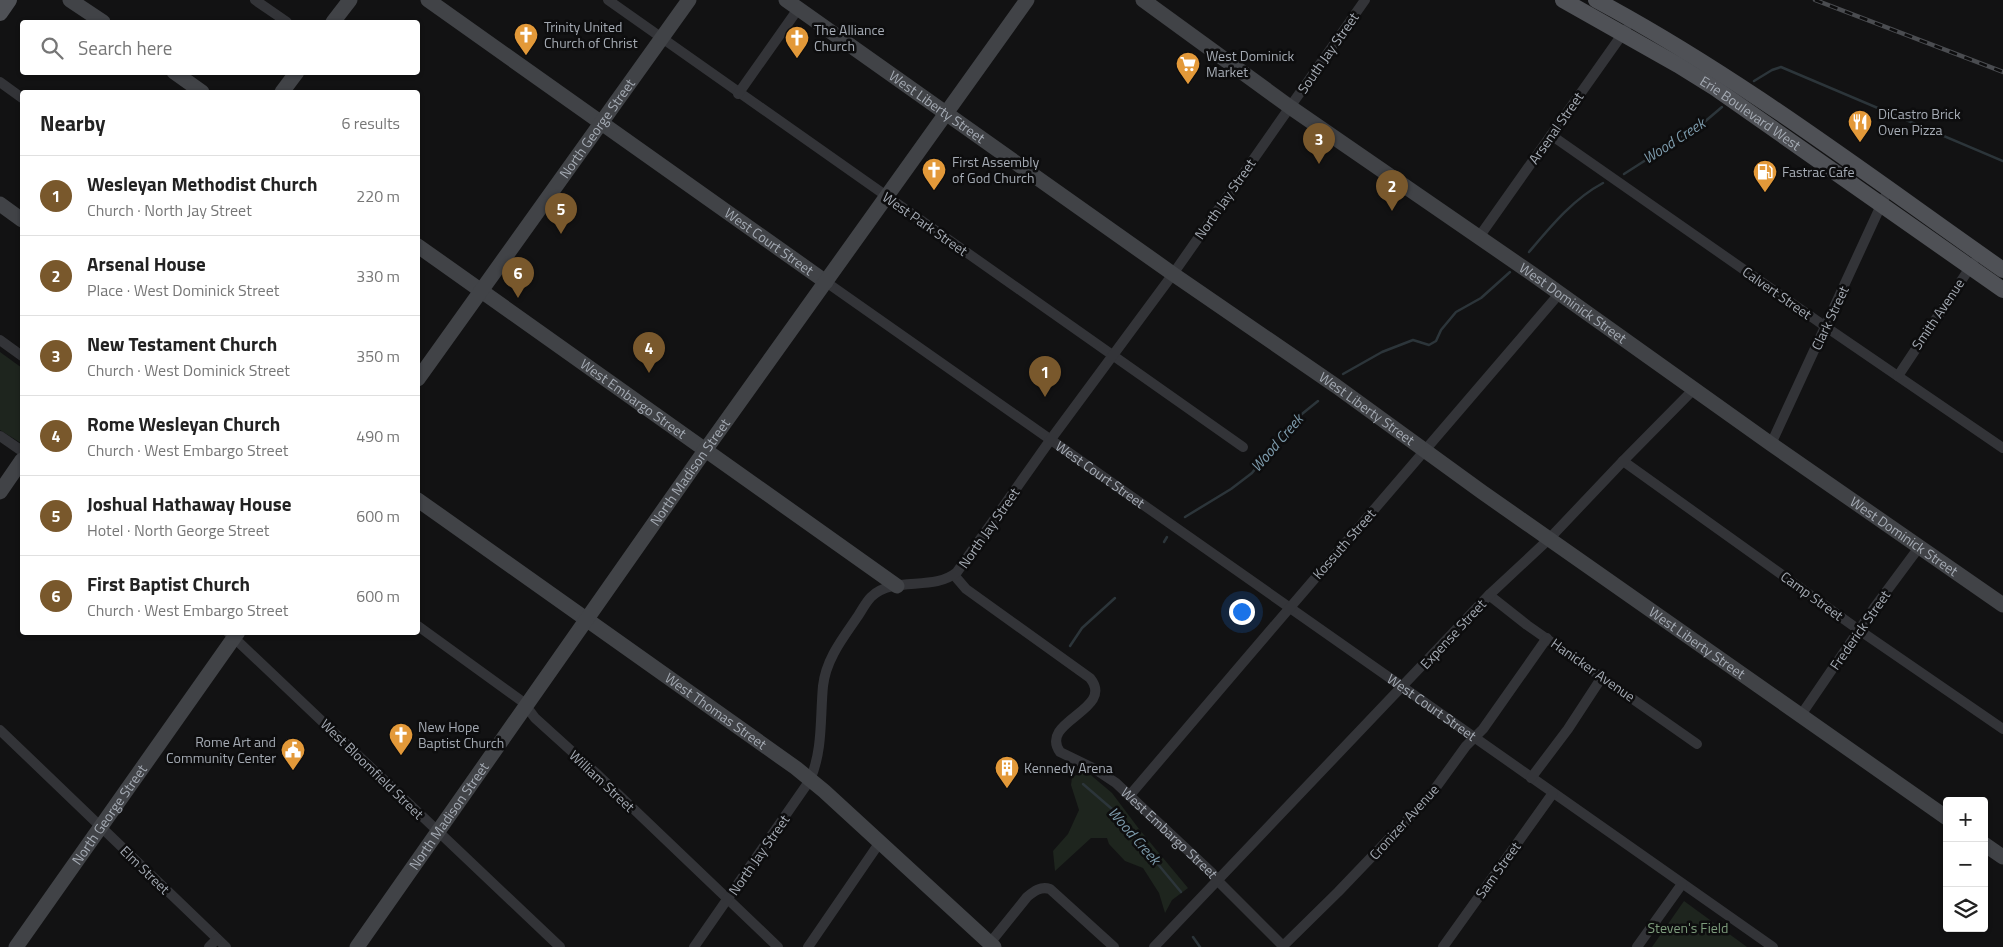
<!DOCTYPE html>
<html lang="en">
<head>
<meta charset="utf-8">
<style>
	body { margin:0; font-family:"Titillium Web",sans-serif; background:#f2f2f2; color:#222 }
	.controls { position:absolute; right:15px; bottom:15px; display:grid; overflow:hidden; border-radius:5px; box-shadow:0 1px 4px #0004 }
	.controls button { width:45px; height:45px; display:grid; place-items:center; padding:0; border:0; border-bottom:1px solid #e0e0e0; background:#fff; color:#222; font:25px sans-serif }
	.you { position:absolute; left:1241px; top:611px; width:18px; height:18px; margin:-12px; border:4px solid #fff; border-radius:50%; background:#1a73e8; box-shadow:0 0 0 8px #1a73e833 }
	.badge { display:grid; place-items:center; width:32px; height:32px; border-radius:50%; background:#79582c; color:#fff; font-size:16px; font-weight:700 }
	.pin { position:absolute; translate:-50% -41px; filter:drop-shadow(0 1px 2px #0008) }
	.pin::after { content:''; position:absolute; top:26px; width:18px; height:15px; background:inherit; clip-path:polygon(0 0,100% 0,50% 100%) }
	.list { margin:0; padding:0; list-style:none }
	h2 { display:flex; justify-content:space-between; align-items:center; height:65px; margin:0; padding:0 20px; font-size:21px }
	h2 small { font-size:16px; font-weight:400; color:#767676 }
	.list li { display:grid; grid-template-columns:32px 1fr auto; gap:15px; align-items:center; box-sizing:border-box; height:80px; padding:0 20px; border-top:1px solid #e0e0e0 }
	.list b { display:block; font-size:19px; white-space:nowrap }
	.list p { margin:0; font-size:16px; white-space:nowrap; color:#767676 }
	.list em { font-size:16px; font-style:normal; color:#767676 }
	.icon { flex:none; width:28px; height:28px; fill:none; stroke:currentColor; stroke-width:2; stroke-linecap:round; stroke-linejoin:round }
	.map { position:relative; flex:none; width:2003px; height:947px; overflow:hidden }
	.search { position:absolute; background:#fff; box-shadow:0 1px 4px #0004; left:20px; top:20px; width:400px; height:55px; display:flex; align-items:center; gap:12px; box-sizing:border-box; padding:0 18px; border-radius:5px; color:#767676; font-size:19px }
	.panel { position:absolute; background:#fff; box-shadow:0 1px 4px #0004; left:20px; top:90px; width:400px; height:545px; border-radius:5px }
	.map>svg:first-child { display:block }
	.green { fill:#1e251e }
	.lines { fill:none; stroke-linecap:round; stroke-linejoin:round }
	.stream { stroke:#2c353a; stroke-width:2.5 }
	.street { stroke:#333438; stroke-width:10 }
	.secondary { stroke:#414347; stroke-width:15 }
	.primary { stroke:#4f5156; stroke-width:16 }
	.rail-casing { stroke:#4a4c50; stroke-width:4.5 }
	.rail { stroke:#0d0d0e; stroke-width:2.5; stroke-dasharray:8; stroke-linecap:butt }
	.labels { text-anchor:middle; stroke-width:5; stroke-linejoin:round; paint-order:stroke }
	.poi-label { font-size:14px; fill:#a4aab3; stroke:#0d0d0e; text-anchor:start }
	.street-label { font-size:14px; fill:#a4aab3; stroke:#0d0d0e }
	.park-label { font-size:14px; fill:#7d9c7c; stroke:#0d0d0e }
	.water-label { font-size:15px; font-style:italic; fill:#7d9bac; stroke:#0d0d0e }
</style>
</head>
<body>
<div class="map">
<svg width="2003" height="947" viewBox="0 0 2003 947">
	<rect width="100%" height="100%" fill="#121213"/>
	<g class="green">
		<polygon points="0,352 22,368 22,440 21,443 0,430"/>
		<polygon points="1086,771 1112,793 1139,829 1188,888 1172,900 1165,913 1159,893 1143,868 1125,861 1109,844 1107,838 1091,838 1055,871 1053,851 1068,834 1079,810 1071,785 1072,777"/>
		<polygon points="1684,901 1747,947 1652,947"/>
	</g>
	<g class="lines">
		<g class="stream">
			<polyline points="1754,81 1772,70 1781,67 2003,161"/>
			<polyline points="1624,174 1702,124 1722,107"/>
			<path d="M1529 252C1551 226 1573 199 1603 183"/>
			<polyline points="1343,374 1382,352 1413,340 1429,345 1436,341 1441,330 1456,312 1481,298 1510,272"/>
			<polyline points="1185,517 1231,489 1252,473 1292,422 1318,401"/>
			<polyline points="1164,542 1167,537"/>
			<polyline points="1070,646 1082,628 1115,598"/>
			<polyline points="1083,784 1112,809 1181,892"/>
			<polyline points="1193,937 1200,947"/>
		</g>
		<g class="street">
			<polyline points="255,0 287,22"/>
			<polyline points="608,0 1243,447"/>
			<polyline points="0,82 22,98"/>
			<polyline points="738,94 798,9"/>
			<polyline points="1551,135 1826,327 2003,448"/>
			<polyline points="1479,237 1626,29"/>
			<path id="s1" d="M826 282 1773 947"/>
			<polyline points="0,340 22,356"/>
			<polyline points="1898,376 1973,263"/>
			<polyline points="0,436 19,449 22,449"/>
			<polyline points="1771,444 1888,190"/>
			<polyline points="1623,461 1859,630 2003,729"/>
			<path id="s2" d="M954 575 966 589 1090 678C1116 710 1038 721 1060 752L1095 769 1116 783 1212 873 1217 880 1284 947"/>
			<polyline points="1489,595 1527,625 1697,744"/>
			<polyline points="418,626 523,702 535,718 598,775 778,947"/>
			<polyline points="228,632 560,947"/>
			<polyline points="1801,715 1874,608 1920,546"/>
			<polyline points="0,730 226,947"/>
			<polyline points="1531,778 1568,729 1602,677"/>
			<path d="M1130 795C1272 627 1417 461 1559 294"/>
			<path d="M990 943 1027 897C1034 891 1041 886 1050 889L1114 947"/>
			<polyline points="1283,946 1338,892 1429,797 1466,746 1483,729 1547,638"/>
			<polyline points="209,947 217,939"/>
			<path d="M694 947 810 780C823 750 820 718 823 686 826 659 843 638 858 616 862 610 866 602 871 597 894 575 933 592 957 572L1051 439 1173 274 1365 0"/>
			<polyline points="808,947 880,842"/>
			<polyline points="1154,947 1489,595 1549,539 1623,461 1694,389"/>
			<polyline points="1443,947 1553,793"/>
			<polyline points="1637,947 1682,884"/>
		</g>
		<g class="secondary">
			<polyline points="70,0 103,22"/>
			<path id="s3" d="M428 0 826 282"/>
			<path id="s4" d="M786 0 1173 274 1336 386 1482 492 1947 818"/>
			<path id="s5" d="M1143 0 1290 107 1531 273 1771 444 2003 605"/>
			<polyline points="333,22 350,0"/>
			<polyline points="174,72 202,92"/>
			<polyline points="282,92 297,72"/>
			<polyline points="0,204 22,220"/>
			<path id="s6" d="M418 246 897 586"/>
			<path id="s7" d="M418 379 689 0"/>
			<polyline points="0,492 22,460"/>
			<path id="s8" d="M418 500 796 768 824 791 994 947"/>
			<polyline points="1984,844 2003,857"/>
			<path id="s9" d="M16 947 238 632"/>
			<path id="s10" d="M357 947 706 449 1027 0"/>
		</g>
		<g class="primary">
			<path id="s11" d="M1563 0 1678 65 1715 88 2003 290"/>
			<path d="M1596 0C1740 77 1870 177 2003 270"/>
			<polyline points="0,13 9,0"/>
		</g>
		<defs>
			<polyline id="rail" points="1815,0 2003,72"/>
		</defs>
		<use href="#rail" class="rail-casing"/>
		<use href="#rail" class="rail"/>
	</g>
	<defs>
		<symbol id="church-pin" viewBox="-11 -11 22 30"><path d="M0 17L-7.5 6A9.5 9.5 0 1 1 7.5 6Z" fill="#e39939" stroke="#0d0d0e"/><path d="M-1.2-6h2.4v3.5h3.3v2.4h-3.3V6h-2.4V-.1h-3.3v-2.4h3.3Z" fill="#fff"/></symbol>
		<symbol id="supermarket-pin" viewBox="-11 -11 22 30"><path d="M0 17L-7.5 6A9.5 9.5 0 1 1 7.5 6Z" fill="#e39939" stroke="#0d0d0e"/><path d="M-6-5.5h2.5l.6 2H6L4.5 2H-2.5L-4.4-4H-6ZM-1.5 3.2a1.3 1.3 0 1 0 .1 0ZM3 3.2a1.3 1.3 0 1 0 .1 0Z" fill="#fff"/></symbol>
		<symbol id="restaurant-pin" viewBox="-11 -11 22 30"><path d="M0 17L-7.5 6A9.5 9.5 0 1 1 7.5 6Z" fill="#e39939" stroke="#0d0d0e"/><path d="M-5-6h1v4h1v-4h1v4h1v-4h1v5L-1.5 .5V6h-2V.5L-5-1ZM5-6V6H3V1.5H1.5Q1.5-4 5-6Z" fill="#fff"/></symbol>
		<symbol id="fuel-pin" viewBox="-11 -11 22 30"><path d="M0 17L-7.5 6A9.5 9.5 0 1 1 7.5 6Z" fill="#e39939" stroke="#0d0d0e"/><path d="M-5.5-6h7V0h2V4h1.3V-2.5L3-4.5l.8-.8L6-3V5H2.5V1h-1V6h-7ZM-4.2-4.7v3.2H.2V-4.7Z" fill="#fff"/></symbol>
		<symbol id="civic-pin" viewBox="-11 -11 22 30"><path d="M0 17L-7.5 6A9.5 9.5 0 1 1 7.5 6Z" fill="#e39939" stroke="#0d0d0e"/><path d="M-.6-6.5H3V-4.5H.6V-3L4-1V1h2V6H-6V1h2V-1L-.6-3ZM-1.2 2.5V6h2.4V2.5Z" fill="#fff"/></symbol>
		<symbol id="building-pin" viewBox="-11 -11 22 30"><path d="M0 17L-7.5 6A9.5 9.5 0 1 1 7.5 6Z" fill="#e39939" stroke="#0d0d0e"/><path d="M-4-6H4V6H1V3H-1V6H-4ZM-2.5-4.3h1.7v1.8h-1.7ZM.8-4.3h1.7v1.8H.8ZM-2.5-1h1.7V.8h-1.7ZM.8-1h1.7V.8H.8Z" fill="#fff"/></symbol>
	</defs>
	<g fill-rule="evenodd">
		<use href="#church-pin" x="512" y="21" width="28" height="38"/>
		<use href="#church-pin" x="783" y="24" width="28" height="38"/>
		<use href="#supermarket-pin" x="1174" y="50" width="28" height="38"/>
		<use href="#restaurant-pin" x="1846" y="108" width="28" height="38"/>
		<use href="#church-pin" x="920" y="156" width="28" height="38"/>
		<use href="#fuel-pin" x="1751" y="158" width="28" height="38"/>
		<use href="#church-pin" x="387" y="721" width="28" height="38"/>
		<use href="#civic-pin" x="279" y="736" width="28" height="38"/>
		<use href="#building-pin" x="993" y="754" width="28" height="38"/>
	</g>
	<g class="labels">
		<g class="poi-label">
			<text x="544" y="32">Trinity United<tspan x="544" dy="16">Church of Christ</tspan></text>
			<text x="814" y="35">The Alliance<tspan x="814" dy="16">Church</tspan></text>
			<text x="1206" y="61">West Dominick<tspan x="1206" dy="16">Market</tspan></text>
			<text x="1878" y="119">DiCastro Brick<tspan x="1878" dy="16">Oven Pizza</tspan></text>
			<text x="952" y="167">First Assembly<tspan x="952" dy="16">of God Church</tspan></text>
			<text x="1782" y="177">Fastrac Cafe</text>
			<text x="418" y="732">New Hope<tspan x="418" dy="16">Baptist Church</tspan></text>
			<text x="276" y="747" text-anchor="end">Rome Art and<tspan x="276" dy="16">Community Center</tspan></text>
			<text x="1024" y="773">Kennedy Arena</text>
		</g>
		<g class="street-label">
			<text transform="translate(1328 53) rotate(-55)" y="5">South Jay Street</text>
			<text dy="5" stroke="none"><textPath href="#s4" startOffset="185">West Liberty Street</textPath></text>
			<text dy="5" stroke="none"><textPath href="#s11" startOffset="219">Erie Boulevard West</textPath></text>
			<text dy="5" stroke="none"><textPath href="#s7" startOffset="308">North George Street</textPath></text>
			<text transform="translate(1556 128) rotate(-55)" y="5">Arsenal Street</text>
			<text transform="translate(1225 199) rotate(-55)" y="5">North Jay Street</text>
			<text transform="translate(925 224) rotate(35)" y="5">West Park Street</text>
			<text dy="5" stroke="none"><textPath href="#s3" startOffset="418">West Court Street</textPath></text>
			<text transform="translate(1777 293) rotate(35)" y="5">Calvert Street</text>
			<text dy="5" stroke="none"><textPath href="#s5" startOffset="526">West Dominick Street</textPath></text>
			<text transform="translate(1938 314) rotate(-56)" y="5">Smith Avenue</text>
			<text transform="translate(1830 318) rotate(-65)" y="5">Clark Street</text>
			<text dy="5" stroke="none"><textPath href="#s6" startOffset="264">West Embargo Street</textPath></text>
			<text dy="5" stroke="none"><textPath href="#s4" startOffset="710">West Liberty Street</textPath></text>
			<text dy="5" stroke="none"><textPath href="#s10" startOffset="580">North Madison Street</textPath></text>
			<text dy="5" stroke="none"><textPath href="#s1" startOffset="335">West Court Street</textPath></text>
			<text transform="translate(989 528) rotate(-55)" y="5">North Jay Street</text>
			<text dy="5" stroke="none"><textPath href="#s5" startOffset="931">West Dominick Street</textPath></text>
			<text transform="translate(1344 544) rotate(-49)" y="5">Kossuth Street</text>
			<text transform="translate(1812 596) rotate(36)" y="5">Camp Street</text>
			<text transform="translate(1860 630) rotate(-55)" y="5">Frederick Street</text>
			<text transform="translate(1453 634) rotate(-47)" y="5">Expense Street</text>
			<text dy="5" stroke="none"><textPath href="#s4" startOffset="1115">West Liberty Street</textPath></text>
			<text transform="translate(1593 670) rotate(35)" y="5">Hanicker Avenue</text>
			<text dy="5" stroke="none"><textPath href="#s1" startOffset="740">West Court Street</textPath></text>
			<text dy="5" stroke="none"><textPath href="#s8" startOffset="365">West Thomas Street</textPath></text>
			<text transform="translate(372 769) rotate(44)" y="5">West Bloomfield Street</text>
			<text transform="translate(602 781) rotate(43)" y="5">William Street</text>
			<text dy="5" stroke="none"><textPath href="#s9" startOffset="162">North George Street</textPath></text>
			<text dy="5" stroke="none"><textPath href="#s10" startOffset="160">North Madison Street</textPath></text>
			<text transform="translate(1404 822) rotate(-48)" y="5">Cronizer Avenue</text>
			<text dy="5" stroke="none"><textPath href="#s2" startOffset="400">West Embargo Street</textPath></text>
			<text transform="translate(759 855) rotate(-55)" y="5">North Jay Street</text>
			<text transform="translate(145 870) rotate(44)" y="5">Elm Street</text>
			<text transform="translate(1498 870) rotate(-54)" y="5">Sam Street</text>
		</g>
		<g class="park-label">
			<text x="1688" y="933">Steven's Field</text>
		</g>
		<g class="water-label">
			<text transform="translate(1674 141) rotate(-33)" y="5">Wood Creek</text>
			<text transform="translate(1277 443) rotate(-49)" y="5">Wood Creek</text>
			<text transform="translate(1134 836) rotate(49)" y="5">Wood Creek</text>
		</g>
	</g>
</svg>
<div class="controls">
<button>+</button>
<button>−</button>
<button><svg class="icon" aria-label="layers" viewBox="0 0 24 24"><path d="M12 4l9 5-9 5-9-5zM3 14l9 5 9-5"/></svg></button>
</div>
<div class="you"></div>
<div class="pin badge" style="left:1045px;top:397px">1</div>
<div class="pin badge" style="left:1392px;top:211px">2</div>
<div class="pin badge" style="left:1319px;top:164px">3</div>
<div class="pin badge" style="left:649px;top:373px">4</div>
<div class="pin badge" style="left:561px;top:234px">5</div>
<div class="pin badge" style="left:518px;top:298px">6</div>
<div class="search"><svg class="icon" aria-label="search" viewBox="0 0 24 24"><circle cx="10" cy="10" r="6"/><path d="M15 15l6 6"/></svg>Search here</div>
<section class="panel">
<h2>Nearby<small>6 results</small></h2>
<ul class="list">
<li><span class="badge">1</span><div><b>Wesleyan Methodist Church</b><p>Church · North Jay Street</p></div><em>220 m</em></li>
<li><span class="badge">2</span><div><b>Arsenal House</b><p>Place · West Dominick Street</p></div><em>330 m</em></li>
<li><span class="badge">3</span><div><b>New Testament Church</b><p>Church · West Dominick Street</p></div><em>350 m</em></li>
<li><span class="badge">4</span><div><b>Rome Wesleyan Church</b><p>Church · West Embargo Street</p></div><em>490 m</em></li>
<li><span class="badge">5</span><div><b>Joshual Hathaway House</b><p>Hotel · North George Street</p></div><em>600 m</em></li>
<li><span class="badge">6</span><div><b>First Baptist Church</b><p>Church · West Embargo Street</p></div><em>600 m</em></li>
</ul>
</section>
</div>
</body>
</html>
